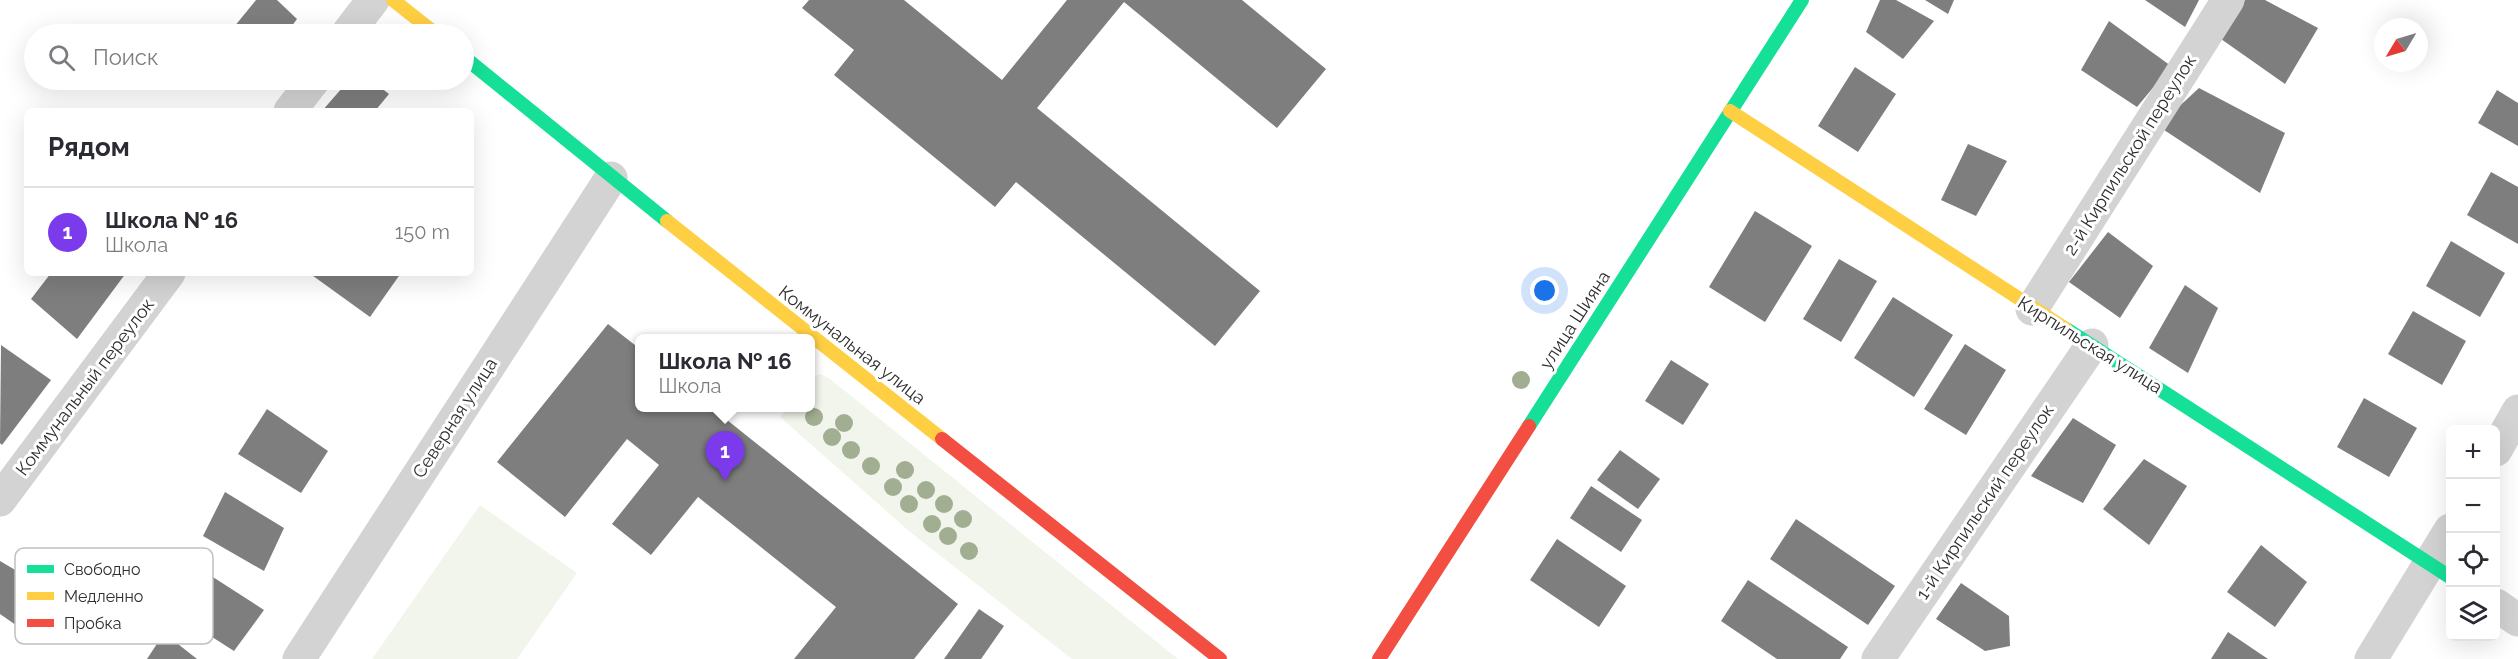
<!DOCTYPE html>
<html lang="ru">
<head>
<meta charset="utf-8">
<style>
	body { margin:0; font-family:Raleway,sans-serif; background:#f2f2f3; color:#2b2b33 }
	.controls { position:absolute; right:18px; bottom:18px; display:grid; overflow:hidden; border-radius:9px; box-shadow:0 6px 24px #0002 }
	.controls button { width:54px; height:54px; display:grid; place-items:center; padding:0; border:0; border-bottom:2px solid #e1e1e2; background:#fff; color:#2b2b33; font:30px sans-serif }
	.compass { position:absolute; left:2374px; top:18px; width:54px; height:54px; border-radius:50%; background:#fff; box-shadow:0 6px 24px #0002; rotate:232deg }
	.you { position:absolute; left:1545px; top:291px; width:21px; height:21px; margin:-15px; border:4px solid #fff; border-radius:50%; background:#1a73e8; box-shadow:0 0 0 9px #1a73e833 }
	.badge { display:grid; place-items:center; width:39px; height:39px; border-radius:50%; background:#7c3aed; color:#fff; font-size:20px; font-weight:700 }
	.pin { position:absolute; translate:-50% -50px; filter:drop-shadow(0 2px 3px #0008) }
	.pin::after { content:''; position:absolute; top:32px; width:21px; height:18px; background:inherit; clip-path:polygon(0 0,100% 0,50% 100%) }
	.popup { position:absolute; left:635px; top:334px; width:180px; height:78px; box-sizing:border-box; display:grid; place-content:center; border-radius:9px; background:#fff; filter:drop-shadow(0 2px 4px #0005); font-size:20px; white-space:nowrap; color:#7c7c81 }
	.popup b { font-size:22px; color:#2b2b33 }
	.popup::after { content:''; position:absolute; left:50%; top:100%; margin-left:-12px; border:12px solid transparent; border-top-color:#fff }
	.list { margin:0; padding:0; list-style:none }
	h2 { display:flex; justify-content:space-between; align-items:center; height:78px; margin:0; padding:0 24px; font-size:26px }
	h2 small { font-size:20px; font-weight:400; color:#7c7c81 }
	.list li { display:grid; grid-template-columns:39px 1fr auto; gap:18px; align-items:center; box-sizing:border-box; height:90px; padding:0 24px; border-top:2px solid #e1e1e2 }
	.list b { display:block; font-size:22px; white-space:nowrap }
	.list p { margin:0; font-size:20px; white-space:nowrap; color:#7c7c81 }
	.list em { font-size:20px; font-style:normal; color:#7c7c81 }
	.icon { flex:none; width:33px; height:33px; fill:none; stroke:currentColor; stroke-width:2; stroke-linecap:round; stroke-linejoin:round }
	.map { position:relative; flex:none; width:2518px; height:659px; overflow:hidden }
	.search { position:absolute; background:#fff; box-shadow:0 6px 24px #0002; left:24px; top:24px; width:450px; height:66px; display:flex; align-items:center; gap:15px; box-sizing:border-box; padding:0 21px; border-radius:33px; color:#7c7c81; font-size:22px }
	.panel { position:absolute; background:#fff; box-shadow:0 6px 24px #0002; left:24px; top:108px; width:450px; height:168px; border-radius:9px }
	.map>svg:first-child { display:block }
	.green { fill:#f1f5eb }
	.building { fill:#7e7e7e }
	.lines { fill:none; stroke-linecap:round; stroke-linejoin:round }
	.street { stroke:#d3d3d3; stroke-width:33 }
	.fast { stroke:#16e098; stroke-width:14 }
	.slow { stroke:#ffcf43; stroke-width:14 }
	.jam { stroke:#f24e42; stroke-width:14 }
	.tree { fill:#a1ae92 }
	.labels { text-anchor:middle; stroke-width:6; stroke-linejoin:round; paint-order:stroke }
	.street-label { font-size:18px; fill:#2e2e2e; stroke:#fff }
	.key { fill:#fff; stroke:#c0c0c0; stroke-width:1.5 }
	.key-label { font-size:16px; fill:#2e2e2e }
</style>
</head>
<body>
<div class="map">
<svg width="2518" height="659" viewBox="0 0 2518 659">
	<rect width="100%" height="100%" fill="#fff"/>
	<g class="green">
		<path d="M821 374 830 379 1178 659H1072L909 531 780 417 788 408H810C810 394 806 377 821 374Z"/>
		<polygon points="480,505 577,573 517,659 372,659"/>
	</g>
	<g class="building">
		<polygon points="256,0 277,0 297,19 286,34 244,34 234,27"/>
		<polygon points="809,0 904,0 1002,80 1067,0 1242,0 1326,69 1277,128 1124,2 1037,108 1260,291 1215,346 1016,182 995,207 834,75 854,50 802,8"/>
		<polygon points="1880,0 1896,0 1934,21 1903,59 1866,32"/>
		<polygon points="1925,0 1954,0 1948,14"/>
		<polygon points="2145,0 2199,0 2185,27"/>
		<polygon points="2245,0 2265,0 2318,28 2285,84 2221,39"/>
		<polygon points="2109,21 2171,66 2137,107 2081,70"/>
		<polygon points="1855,67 1896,94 1858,152 1818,126"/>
		<polygon points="349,80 371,80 389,94 375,111 322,111"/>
		<polygon points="2199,88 2285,133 2260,193 2158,126"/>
		<polygon points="2497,90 2518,103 2518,146 2478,123"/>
		<polygon points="1968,144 2007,161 1976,216 1941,200"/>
		<polygon points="2491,172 2518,187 2518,244 2467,215"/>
		<polygon points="1755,211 1812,246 1765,322 1709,287"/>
		<polygon points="2108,232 2153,266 2120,318 2069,282"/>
		<polygon points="2451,241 2505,273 2480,317 2426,286"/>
		<polygon points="1839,259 1877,281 1841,342 1803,319"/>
		<polygon points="51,273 126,273 77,339 31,299"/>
		<polygon points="309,273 401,273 370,317"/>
		<polygon points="2185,285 2218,308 2188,373 2149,348"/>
		<polygon points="1893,297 1953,335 1914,397 1854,358"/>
		<polygon points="2413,311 2466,341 2442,385 2388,354"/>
		<polygon points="608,324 640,349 640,408 712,408 958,604 914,659 794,659 836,607 698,497 651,555 612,524 659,465 627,439 565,517 497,462"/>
		<polygon points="1965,344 2006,370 1966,435 1924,409"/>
		<polygon points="1,345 51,380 2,445 0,443"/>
		<polygon points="1671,360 1709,384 1683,425 1645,401"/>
		<polygon points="2364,398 2417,428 2389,477 2337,447"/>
		<polygon points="267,409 328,451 301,493 238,454"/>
		<polygon points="2073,418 2116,445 2083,503 2031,476"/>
		<polygon points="1620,450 1660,479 1638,509 1597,480"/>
		<polygon points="2144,459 2187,486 2149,545 2103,509"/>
		<polygon points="1591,486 1642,520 1621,552 1570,518"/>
		<polygon points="225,492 284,528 264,571 203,536"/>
		<polygon points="1796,519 1895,586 1868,625 1770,559"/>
		<polygon points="1557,539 1626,586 1599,627 1530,580"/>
		<polygon points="2261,545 2307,582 2275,627 2227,592"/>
		<polygon points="0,561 56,594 33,637 0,614"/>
		<polygon points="202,570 264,610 234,651 173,612"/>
		<polygon points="1748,580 1848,647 1840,659 1777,659 1721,621"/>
		<polygon points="1961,583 2009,616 2010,646 1985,651 1936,619"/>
		<polygon points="979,609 1004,626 981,659 944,659"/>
		<polygon points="2228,632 2268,659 2211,659"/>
		<polygon points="164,633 197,659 147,659"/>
	</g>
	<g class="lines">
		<g class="street">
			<polyline points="347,34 373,0"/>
			<polyline points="290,111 314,80"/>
			<polyline points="2032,309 2228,0"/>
			<polyline points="2496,450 2518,411"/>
			<polyline points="0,500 169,273"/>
			<polyline points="2496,605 2518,620"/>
			<polyline points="299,659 611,178"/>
			<polyline points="1878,659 2092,345"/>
			<polyline points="2371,659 2450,530"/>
		</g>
		<g class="fast">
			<polyline points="464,57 667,221"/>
			<polyline points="2066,329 2450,577"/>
			<polyline points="1529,426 1802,0"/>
		</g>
		<g class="slow">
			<polyline points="393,0 436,34"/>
			<polyline points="1730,111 2066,329"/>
			<polyline points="667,221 942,439"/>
		</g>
		<g class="jam">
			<polyline points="942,439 1220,659"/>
			<polyline points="1379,659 1529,426"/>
		</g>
	</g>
	<g class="tree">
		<circle cx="1521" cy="380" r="9"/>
		<circle cx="814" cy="417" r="9"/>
		<circle cx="844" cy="423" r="9"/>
		<circle cx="832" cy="437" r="9"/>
		<circle cx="851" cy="450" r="9"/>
		<circle cx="871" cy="466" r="9"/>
		<circle cx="905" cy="470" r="9"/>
		<circle cx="893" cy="487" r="9"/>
		<circle cx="926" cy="490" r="9"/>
		<circle cx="909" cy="504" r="9"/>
		<circle cx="944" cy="504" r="9"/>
		<circle cx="963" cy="519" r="9"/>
		<circle cx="932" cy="524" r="9"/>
		<circle cx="948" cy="536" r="9"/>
		<circle cx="969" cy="551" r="9"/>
	</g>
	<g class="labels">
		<g class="street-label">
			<text transform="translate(2130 155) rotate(-58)" y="6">2-й Кирпильской переулок</text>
			<text transform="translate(1575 320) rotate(-57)" y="6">улица Шияна</text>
			<text transform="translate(852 345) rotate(38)" y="6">Коммунальная улица</text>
			<text transform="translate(2090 345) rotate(32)" y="6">Кирпильская улица</text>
			<text transform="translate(85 387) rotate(-53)" y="6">Коммунальный переулок</text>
			<text transform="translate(455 418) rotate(-57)" y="6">Северная улица</text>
			<text transform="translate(1985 502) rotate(-56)" y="6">1-й Кирпильский переулок</text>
		</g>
	</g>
	<rect x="15" y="548" width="198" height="96" rx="9" class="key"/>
	<rect x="27" y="565" width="27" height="8" fill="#16e098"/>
	<rect x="27" y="592" width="27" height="8" fill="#ffcf43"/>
	<rect x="27" y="619" width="27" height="8" fill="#f24e42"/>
	<g class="key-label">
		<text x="64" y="575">Свободно</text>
		<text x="64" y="602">Медленно</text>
		<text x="64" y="629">Пробка</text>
	</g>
</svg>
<div class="controls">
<button>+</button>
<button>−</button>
<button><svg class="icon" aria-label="locate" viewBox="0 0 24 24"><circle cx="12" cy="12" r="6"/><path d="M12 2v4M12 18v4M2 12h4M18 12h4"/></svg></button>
<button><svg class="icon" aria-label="layers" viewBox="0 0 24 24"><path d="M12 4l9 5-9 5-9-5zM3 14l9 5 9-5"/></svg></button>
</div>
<svg class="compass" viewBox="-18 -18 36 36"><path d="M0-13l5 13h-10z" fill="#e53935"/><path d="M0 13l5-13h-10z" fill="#7c7c81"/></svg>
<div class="you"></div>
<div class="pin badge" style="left:725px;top:481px">1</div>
<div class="popup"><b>Школа № 16</b>Школа</div>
<div class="search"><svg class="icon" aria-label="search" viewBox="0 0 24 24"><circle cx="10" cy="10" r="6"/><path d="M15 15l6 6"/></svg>Поиск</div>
<section class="panel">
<h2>Рядом<small></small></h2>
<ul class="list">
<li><span class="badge">1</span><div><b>Школа № 16</b><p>Школа</p></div><em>150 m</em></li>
</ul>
</section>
</div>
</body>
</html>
